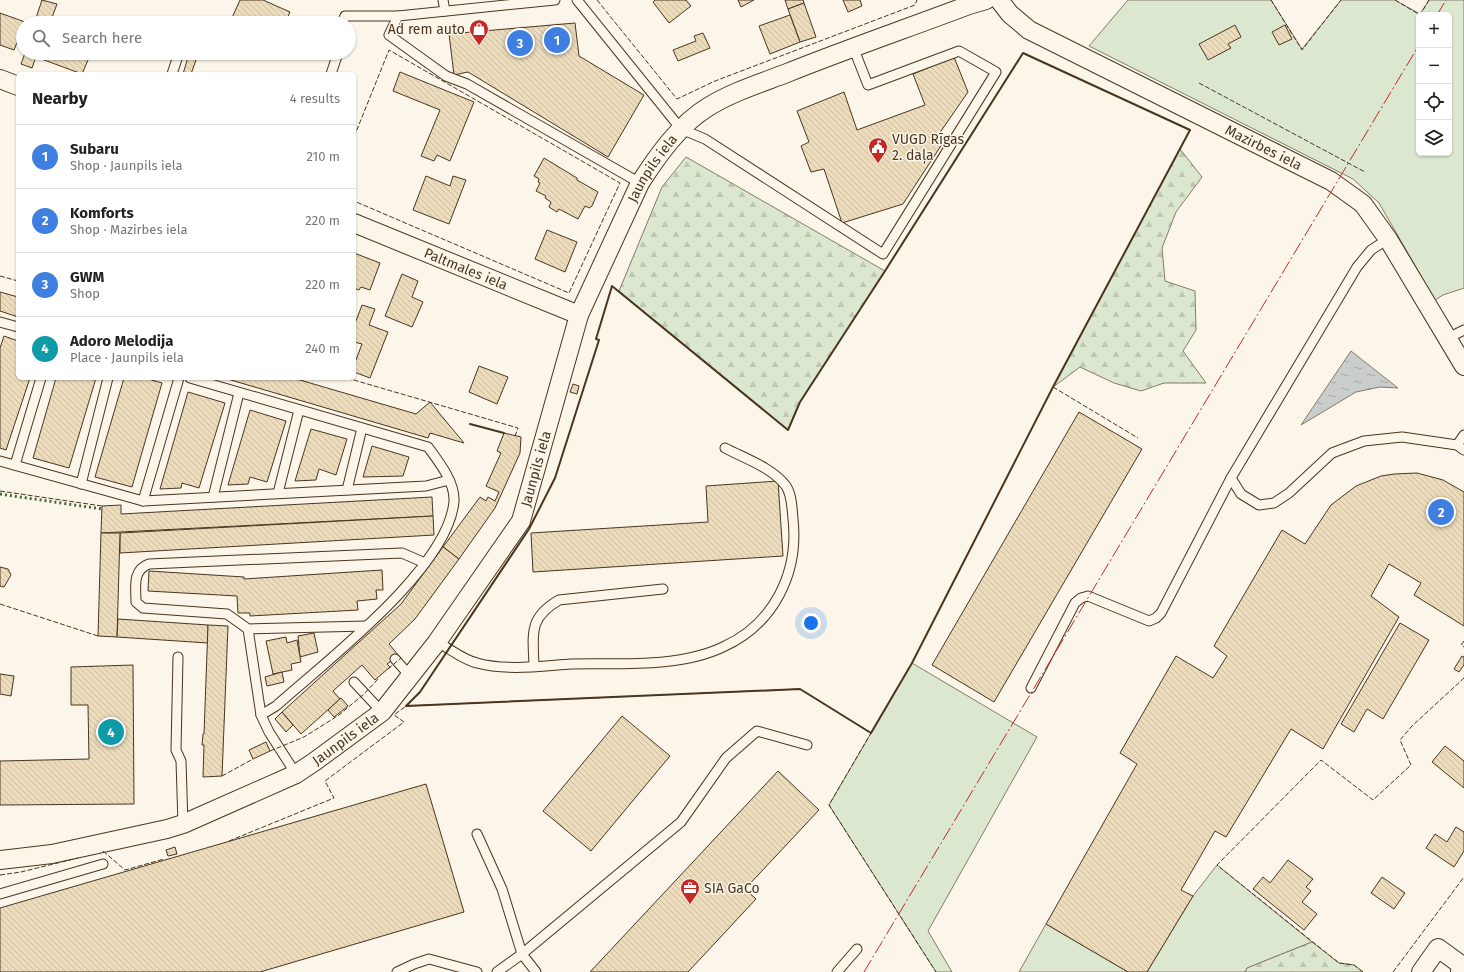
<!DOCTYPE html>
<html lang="en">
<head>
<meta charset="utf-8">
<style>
	body { margin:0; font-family:"Fira Sans",sans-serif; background:#f6f6f6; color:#222 }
	.controls { position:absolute; right:12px; top:12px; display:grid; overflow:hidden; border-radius:6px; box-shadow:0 1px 3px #0004 }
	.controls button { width:36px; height:36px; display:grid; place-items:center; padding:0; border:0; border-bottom:1px solid #e0e0e0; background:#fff; color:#222; font:20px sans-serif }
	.you { position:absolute; left:811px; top:623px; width:14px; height:14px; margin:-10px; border:3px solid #fff; border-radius:50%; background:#1a73e8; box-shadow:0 0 0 6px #1a73e833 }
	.badge { display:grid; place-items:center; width:26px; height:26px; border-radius:50%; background:#0b8043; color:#fff; font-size:13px; font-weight:700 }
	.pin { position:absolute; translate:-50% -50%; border:2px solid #fff; box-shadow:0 1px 4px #0006 }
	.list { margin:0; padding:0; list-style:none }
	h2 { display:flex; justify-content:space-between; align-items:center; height:52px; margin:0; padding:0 16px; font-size:17px }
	h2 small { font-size:13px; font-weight:400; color:#767676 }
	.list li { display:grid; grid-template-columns:26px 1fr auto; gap:12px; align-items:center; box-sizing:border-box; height:64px; padding:0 16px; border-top:1px solid #e0e0e0 }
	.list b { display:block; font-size:15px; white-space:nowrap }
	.list p { margin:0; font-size:13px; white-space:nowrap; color:#767676 }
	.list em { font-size:13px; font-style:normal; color:#767676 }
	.icon { flex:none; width:22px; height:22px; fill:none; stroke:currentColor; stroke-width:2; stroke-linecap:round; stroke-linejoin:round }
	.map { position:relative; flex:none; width:1464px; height:972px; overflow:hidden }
	.search { position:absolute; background:#fff; box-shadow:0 1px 3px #0004; left:16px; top:16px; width:340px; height:44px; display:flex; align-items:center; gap:10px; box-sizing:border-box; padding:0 14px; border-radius:22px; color:#767676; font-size:15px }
	.panel { position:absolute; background:#fff; box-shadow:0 1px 3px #0004; left:16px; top:72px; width:340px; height:308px; border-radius:6px }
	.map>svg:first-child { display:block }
	.grass { fill:#dce7d0; stroke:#887966; fill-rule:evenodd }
	.forest { fill:url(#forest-firs); stroke:#887966 }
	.water { fill:url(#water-ripples); stroke:#887966 }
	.building { fill:url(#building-back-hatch); stroke:#4a3520 }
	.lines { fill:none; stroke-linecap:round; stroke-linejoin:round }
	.lane-casing { stroke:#4a3520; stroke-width:11 }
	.street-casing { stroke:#4a3520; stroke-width:20 }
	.secondary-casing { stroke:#4a3520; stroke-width:24 }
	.lane { stroke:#fbf6e9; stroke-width:9 }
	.street { stroke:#fbf6e9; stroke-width:18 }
	.secondary { stroke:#fbf6e9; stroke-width:22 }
	.hedge { stroke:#436837; stroke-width:3; stroke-dasharray:2 3; stroke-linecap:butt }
	.fence { stroke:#4a3520; stroke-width:1; stroke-dasharray:5 2; stroke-linecap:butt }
	.wall { stroke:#4a3520; stroke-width:2 }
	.power { stroke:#c62828; stroke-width:1; stroke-dasharray:14 3 2 3; stroke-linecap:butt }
	.labels { text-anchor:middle; stroke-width:3; stroke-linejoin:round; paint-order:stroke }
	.poi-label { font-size:14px; fill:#4a3520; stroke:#fbf6e9; text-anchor:start }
	.street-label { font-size:14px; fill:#4a3520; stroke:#fbf6e9 }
</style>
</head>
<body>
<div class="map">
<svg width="1464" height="972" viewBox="0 0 1464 972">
	<defs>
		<pattern id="forest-firs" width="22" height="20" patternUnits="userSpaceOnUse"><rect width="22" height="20" fill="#dce7d0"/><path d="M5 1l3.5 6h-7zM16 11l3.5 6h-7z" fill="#bec7b2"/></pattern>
		<pattern id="water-ripples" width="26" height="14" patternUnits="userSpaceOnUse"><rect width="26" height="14" fill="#c9cecd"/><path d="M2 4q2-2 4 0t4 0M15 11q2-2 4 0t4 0" fill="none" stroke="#a5a8a6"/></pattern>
		<pattern id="building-back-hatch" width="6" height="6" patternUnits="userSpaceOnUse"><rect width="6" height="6" fill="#ecdcbc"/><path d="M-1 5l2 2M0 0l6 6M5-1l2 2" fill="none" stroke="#ccbda1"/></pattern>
	</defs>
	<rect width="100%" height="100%" fill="#fbf6e9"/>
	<g class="grass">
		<path d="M1128 0H1271L1302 49 1341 0H1395L1420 14 1429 0H1464V288L1443 295 1435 300 1379 203 1353 179 1089 46ZM1419 15H1449V153H1419Z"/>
		<polygon points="912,663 1037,737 928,931 952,972 936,972 829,805"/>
		<polygon points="1217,865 1312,942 1247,968 1245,972 1147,972 1193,896"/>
		<polygon points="1046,924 1128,972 1019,972"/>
	</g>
	<g class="forest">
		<polygon points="1180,149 1202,177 1176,212 1162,248 1165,281 1195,291 1196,330 1183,351 1206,383 1164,383 1141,391 1114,383 1080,367 1053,387"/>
		<polygon points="686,157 885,271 800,402 788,430 619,291 662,187"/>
		<polygon points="1312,942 1339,963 1354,965 1363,972 1245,972 1247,968"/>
	</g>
	<polygon class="water" points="1351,351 1398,388 1380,387 1356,392 1301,425"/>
	<g class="building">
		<polygon points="42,0 57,4 50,23 36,18"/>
		<polygon points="240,0 263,0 290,12 285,23 238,23 231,20"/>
		<polygon points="655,0 686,0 691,6 669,23 653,2"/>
		<polygon points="738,0 754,0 741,7"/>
		<polygon points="785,0 803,0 804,3 788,9"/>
		<polygon points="843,0 860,0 862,6 848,12"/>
		<polygon points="804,3 816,37 800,42 788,9"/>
		<polygon points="0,13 25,22 14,50 0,45"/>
		<polygon points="790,15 800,42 770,54 759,26"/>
		<polygon points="575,23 579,56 644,95 608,157 468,72 454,75 449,34"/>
		<polygon points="1235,25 1241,37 1228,44 1231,48 1208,60 1199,44"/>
		<polygon points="1285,25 1292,39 1279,45 1272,32"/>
		<polygon points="703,33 710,48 678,61 673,50 696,41 694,36"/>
		<polygon points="25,53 91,53 82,74 36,57 32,68 21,64"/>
		<polygon points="188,57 196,60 191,74 183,74"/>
		<polygon points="954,57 968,92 939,134 940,140 946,138 903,204 842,223 824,169 811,172 801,146 809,142 797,111 844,92 857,130 925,105 913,74"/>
		<polygon points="400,72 474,102 450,161 437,155 434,161 421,156 440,110 393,91"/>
		<polygon points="544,158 577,178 577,180 598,192 592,206 589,208 585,206 578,219 559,209 557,212 549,207 551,202 545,198 546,196 536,191 540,183 538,182 539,179 534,176"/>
		<polygon points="426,176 450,186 453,176 466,180 449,224 413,210"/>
		<polygon points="547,230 577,242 565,272 535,259"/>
		<polygon points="354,253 380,263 370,290 361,287 359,290 354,288"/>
		<polygon points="402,274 418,281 412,297 423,302 412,327 385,316"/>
		<polygon points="0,292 18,297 18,317 0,311"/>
		<polygon points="362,305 375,309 369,325 388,332 370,378 354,372 354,365 362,344 354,342 354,321 356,321"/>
		<polygon points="4,336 18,341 18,378 30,378 6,450 0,448 0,348"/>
		<polygon points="479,366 508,377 497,404 469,392"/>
		<polygon points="56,378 96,378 69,468 33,458"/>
		<polygon points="124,378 145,378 162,383 132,487 95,477"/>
		<polygon points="224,378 293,378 416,414 430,402 464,443 430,433 428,438"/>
		<polygon points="573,384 579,386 577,394 570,392"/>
		<polygon points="188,392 225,403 199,488 182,483 181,488 160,489"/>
		<polygon points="250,410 286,421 267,482 250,477 248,484 228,485"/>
		<polygon points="1079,412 1142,449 994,702 932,665"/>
		<polygon points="311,429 347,439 336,475 319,469 316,480 295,481"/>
		<polygon points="504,433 521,437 520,453 495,508 459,559 443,547 480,497 486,501 488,497 495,501 499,492 486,486 501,453 497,451"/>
		<polygon points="372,446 409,457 403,476 363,477"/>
		<polygon points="1417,473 1443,480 1464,492 1464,626 1414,595 1421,583 1389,564 1371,596 1399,617 1323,749 1291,729 1226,837 1215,831 1181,890 1193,896 1147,972 1128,972 1046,924 1137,764 1120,753 1176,656 1213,678 1227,656 1214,646 1282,530 1305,544 1331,505 1356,486 1381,476 1394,474"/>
		<polygon points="778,481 783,556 533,572 531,533 708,522 706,486"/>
		<polygon points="432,497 433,516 101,533 102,506 121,505 121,514"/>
		<polygon points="433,516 434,535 120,553 120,533"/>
		<polygon points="101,533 120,533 117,637 98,636"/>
		<polygon points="443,547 459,559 415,619 389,644 399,656 387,664 390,667 375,680 362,665 333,691 340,699 301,734 282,712 401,604"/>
		<polygon points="0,567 8,569 11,575 4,587 0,586"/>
		<polygon points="382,570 383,590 376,590 377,599 357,601 358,610 250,616 250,613 238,613 237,596 148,591 149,571 244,577 244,579"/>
		<polygon points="118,619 208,625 208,643 117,637"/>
		<polygon points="1400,623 1429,640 1383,719 1367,709 1354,732 1341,724"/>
		<polygon points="208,625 228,626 222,776 203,777 204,745 202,745 203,734 204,734"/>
		<polygon points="314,633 318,652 300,657 298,636"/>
		<polygon points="286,637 287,643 297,640 301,662 291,664 292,670 273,674 266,641"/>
		<polygon points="1462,656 1464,657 1464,665 1459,672 1454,669"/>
		<polygon points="133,665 134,804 0,805 0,761 89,759 88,705 71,705 71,667"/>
		<polygon points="282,672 284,682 267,686 265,677"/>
		<polygon points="0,674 14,676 11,696 0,694"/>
		<polygon points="341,698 348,706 334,717 328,710"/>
		<polygon points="282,712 293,725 286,732 275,719"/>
		<polygon points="622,716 670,756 591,851 543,811"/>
		<polygon points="266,742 270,751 253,759 249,750"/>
		<polygon points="1445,746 1464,761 1464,788 1432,762"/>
		<polygon points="778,771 819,810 745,889 756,899 688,972 590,972"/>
		<polygon points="426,784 464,912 260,972 0,972 0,908"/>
		<polygon points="1456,827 1464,832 1464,851 1454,867 1426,848 1435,834 1447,842"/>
		<polygon points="175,847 177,854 168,856 166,850"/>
		<polygon points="1288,860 1313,879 1306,887 1311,891 1302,902 1317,914 1304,930 1253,889 1263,877 1270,883"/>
		<polygon points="1382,877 1405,893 1394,909 1371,893"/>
	</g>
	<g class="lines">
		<defs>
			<g id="lane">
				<polyline points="443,0 445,11"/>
				<polyline points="555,0 398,16 389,35 446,76 467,84 640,183"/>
				<polyline points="577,0 681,129 705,139 883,254 996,72 959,51 868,85 853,47"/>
				<polyline points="342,23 345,16 398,16"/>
				<polyline points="172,74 179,53"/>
				<polyline points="331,74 338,53"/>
				<polyline points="1388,239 1371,250 1357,267 1231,478 1241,494 1259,505 1274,503 1289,493 1332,453 1364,441 1402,437 1457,445 1464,450"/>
				<polyline points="0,322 18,327"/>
				<polyline points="1448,338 1464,330"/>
				<path d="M190 378 428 447C439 462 455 482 454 501 449 568 325 662 276 706L261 715"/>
				<polyline points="1457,445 1464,435"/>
				<polyline points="0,461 143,501 426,486 449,480"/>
				<polyline points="15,465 41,378"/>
				<polyline points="81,484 108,378"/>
				<polyline points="347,490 362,428"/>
				<polyline points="278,493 299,410"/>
				<polyline points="213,497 239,393"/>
				<polyline points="143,501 179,378"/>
				<path d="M366 626 248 629 227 614 143 608 136 602C136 587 132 570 149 564L402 553 425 563"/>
				<polyline points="248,629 261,715 269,732 296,774"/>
				<path d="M437 642C449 648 463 660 477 663 506 671 541 666 571 664 619 663 679 668 723 647 774 624 799 573 793 519 792 509 792 495 786 486 773 468 744 458 725 448"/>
				<polyline points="178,657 176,750 181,761 183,824"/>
				<polyline points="395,659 410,676"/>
				<path d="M534 666C533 634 528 618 559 600L663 589"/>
				<polyline points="354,682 382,712"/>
				<polyline points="1031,688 1075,603 1081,598 1088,596 1149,621 1156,618 1161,613 1231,478"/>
				<polyline points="477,834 502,889 522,954 536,972"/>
				<polyline points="0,894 103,864"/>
				<polyline points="397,972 414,964 429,959 477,972"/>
				<polyline points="497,972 522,954 681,822 726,758 757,731 807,745"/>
				<polyline points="837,972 857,949"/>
			</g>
			<g id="street">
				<path id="s1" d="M999 0 1010 14 1029 30 1331 181 1363 204 1388 239 1464 366"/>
				<polyline points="0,79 18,86"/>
				<path id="s2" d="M354 223 579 315"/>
				<path id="s3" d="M0 860 52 854 167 829 183 824 296 774 314 762 382 712 437 642 521 521 579 315 640 183C658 155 680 124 708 107 732 92 761 83 787 73 847 49 908 28 969 5L986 0"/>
				<polyline points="1421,972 1438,948 1464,967"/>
			</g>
			<polyline id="secondary" points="1462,972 1464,969"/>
		</defs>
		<use href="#lane" class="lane-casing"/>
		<use href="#street" class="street-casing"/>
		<use href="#secondary" class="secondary-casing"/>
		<use href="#lane" class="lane"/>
		<use href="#street" class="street"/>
		<use href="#secondary" class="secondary"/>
		<polyline class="hedge" points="0,494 102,509"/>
		<g class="fence">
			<polyline points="597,0 677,99 715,81 915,5 917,0"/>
			<polyline points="1271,0 1302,50 1341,0"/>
			<polyline points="1395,0 1420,15 1429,0"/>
			<polyline points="1199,83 1365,172"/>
			<polyline points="354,137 389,50 620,183 569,293 354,201"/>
			<polyline points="0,276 18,281"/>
			<polyline points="347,378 518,428 515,436"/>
			<polyline points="1053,387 1138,438"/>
			<polyline points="0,491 102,506"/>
			<polyline points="0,604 98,636"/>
			<polyline points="1464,641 1461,645 1464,647"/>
			<polyline points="388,669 401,658 399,656"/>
			<polyline points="270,751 304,737 339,715 364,694 378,679"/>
			<polyline points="222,776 253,759"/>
			<polyline points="229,841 334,798 325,781 404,722 394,715 406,706 800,689 871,733 829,805 936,972"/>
			<polyline points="103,851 125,870 164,859"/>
			<polyline points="0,875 21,872 78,858"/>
			<polyline points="1363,972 1354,965 1339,963 1217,865 1321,760 1373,800 1411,765 1400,740 1412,726 1464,678"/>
			<polyline points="1393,972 1464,877"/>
		</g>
		<g class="wall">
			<polygon points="1023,53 1190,130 1053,387 912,663 871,733 800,689 406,706 420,692 529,529 555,478 599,340 596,339 612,286 788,430 800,402 885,271"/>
			<polyline points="470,424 504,433"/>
		</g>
		<g class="power">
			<polyline points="1437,15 1446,0"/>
			<polyline points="864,972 1419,45"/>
		</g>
	</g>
	<defs>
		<symbol id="shop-pin" viewBox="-11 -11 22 30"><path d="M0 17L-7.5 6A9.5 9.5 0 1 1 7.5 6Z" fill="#c62828" stroke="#fbf6e9"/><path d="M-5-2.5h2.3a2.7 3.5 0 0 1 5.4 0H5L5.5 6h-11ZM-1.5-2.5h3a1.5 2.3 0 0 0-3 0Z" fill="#fff"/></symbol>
		<symbol id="civic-pin" viewBox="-11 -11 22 30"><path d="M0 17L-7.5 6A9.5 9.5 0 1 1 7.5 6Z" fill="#c62828" stroke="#fbf6e9"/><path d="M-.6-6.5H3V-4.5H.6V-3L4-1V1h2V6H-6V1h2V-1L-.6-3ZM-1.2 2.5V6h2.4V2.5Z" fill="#fff"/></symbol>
		<symbol id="office-pin" viewBox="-11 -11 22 30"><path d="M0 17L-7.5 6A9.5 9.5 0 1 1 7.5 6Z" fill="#c62828" stroke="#fbf6e9"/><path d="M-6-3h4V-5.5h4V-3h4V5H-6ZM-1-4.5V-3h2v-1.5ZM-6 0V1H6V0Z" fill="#fff"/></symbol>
	</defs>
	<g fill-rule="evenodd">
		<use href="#shop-pin" x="468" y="18" width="22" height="30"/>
		<use href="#civic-pin" x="867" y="136" width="22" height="30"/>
		<use href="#office-pin" x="679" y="877" width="22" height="30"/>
	</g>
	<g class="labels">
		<g class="poi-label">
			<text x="465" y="34" text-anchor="end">Ad rem auto</text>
			<text x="892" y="144">VUGD Rīgas<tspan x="892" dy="16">2. daļa</tspan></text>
			<text x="704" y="893">SIA GaCo</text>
		</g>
		<g class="street-label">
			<text dy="5" stroke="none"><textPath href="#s1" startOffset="305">Mazirbes iela</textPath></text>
			<text dy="5" stroke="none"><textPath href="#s3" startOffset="1031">Jaunpils iela</textPath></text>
			<text dy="5" stroke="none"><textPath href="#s2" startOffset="121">Paltmales iela</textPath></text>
			<text dy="5" stroke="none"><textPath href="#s3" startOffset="707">Jaunpils iela</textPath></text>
			<text dy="5" stroke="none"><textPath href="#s3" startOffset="371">Jaunpils iela</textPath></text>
		</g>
	</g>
</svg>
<div class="controls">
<button>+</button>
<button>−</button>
<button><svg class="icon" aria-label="locate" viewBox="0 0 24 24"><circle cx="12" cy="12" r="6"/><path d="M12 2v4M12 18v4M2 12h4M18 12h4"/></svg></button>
<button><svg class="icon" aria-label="layers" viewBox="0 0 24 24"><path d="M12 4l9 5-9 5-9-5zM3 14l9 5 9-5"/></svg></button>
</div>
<div class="you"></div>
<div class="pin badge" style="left:557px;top:40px;background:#3f7fe0">1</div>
<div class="pin badge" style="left:1441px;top:512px;background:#3f7fe0">2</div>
<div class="pin badge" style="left:520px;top:43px;background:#3f7fe0">3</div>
<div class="pin badge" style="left:111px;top:732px;background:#0f9aa8">4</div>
<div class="search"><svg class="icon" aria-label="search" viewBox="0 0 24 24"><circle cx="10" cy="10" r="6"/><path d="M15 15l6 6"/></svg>Search here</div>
<section class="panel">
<h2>Nearby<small>4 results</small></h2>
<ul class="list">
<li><span class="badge" style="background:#3f7fe0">1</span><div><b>Subaru</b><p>Shop · Jaunpils iela</p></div><em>210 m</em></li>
<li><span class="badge" style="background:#3f7fe0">2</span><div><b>Komforts</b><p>Shop · Mazirbes iela</p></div><em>220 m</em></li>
<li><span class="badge" style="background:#3f7fe0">3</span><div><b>GWM</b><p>Shop</p></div><em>220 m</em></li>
<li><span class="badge" style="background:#0f9aa8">4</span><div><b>Adoro Melodija</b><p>Place · Jaunpils iela</p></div><em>240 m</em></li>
</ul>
</section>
</div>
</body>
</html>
